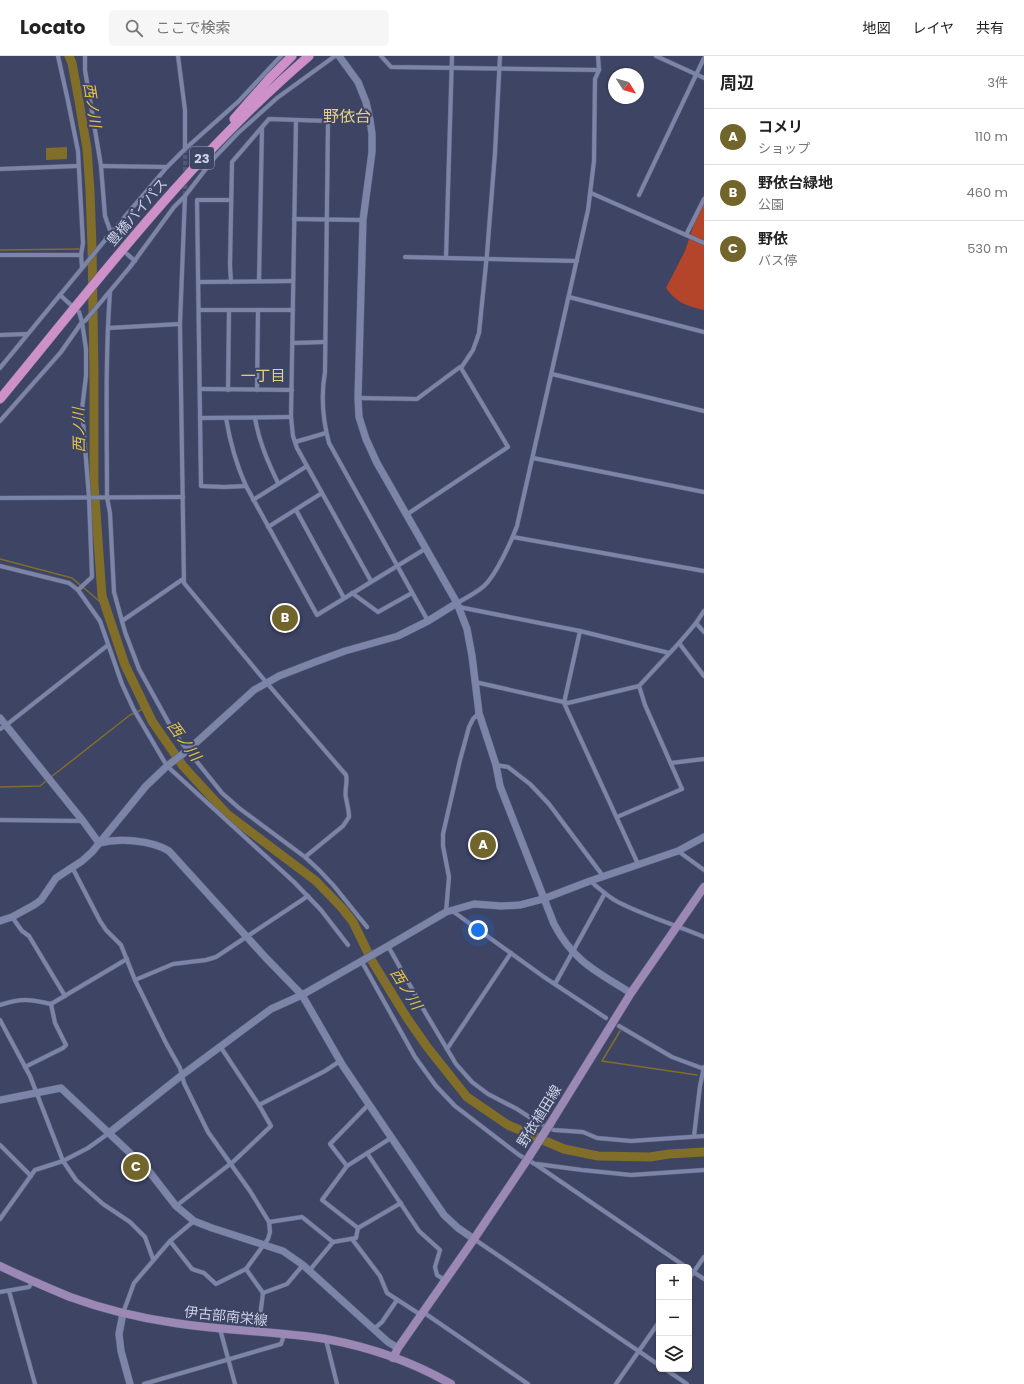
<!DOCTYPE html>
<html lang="ja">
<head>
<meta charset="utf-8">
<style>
	body { margin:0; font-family:Poppins,"Noto Sans JP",sans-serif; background:#f6f6f6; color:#222 }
	.controls { position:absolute; right:12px; bottom:12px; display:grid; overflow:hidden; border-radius:6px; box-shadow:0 1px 3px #0004 }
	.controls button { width:36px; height:36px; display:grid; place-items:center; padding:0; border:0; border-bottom:1px solid #e0e0e0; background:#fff; color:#222; font:20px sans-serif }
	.compass { position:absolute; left:608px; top:12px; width:36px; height:36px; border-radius:50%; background:#fff; box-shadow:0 1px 3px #0004; rotate:127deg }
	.you { position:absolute; left:478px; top:874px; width:14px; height:14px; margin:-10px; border:3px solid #fff; border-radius:50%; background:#1a73e8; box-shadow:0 0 0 6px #1a73e833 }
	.badge { display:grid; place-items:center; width:26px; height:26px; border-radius:50%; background:#72652b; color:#fff; font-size:13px; font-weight:700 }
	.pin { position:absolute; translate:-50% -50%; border:2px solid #fff; box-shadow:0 1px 4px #0006 }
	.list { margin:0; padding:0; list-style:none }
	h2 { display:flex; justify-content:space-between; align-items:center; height:52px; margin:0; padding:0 16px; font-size:17px }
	h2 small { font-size:13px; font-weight:400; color:#767676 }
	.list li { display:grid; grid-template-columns:26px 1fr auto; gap:12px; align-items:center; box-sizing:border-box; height:56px; padding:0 16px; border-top:1px solid #e0e0e0 }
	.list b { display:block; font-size:15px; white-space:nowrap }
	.list p { margin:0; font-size:13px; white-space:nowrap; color:#767676 }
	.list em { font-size:13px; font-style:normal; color:#767676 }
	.icon { flex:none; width:22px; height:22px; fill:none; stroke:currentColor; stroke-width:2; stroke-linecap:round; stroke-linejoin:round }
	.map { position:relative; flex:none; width:704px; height:1328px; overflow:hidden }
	header { display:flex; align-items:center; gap:24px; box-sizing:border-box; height:56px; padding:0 20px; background:#fff; border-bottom:1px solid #e0e0e0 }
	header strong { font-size:19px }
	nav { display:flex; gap:22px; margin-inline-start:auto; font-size:14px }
	.search { width:280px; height:36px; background:#f6f6f6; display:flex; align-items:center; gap:10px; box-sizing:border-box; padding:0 14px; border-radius:6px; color:#767676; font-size:15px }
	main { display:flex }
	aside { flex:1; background:#fff }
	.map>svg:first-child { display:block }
	.forest { fill:#b5452a }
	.water { fill:#806e29 }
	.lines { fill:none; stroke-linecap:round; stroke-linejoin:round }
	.stream { stroke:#806e29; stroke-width:1.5 }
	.river { stroke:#806e29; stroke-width:9 }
	.minor-tunnel { stroke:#525977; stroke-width:4; stroke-dasharray:4 2; stroke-linecap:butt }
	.minor-casing { stroke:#5a5f7a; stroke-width:5 }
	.tertiary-casing { stroke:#5a5f7a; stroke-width:8 }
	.secondary-casing { stroke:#5a5f7a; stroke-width:9 }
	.trunk-casing { stroke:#5a5f7a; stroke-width:10 }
	.minor { stroke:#7c84a8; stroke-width:4 }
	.tertiary { stroke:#7c84a8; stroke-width:7 }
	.secondary { stroke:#9b88b4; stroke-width:8 }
	.trunk { stroke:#ce90c9; stroke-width:9 }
	.secondary-bridge-casing { stroke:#5a5f7a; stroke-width:9; stroke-linecap:butt }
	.secondary-bridge { stroke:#9b88b4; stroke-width:8 }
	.labels { text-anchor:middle; stroke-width:4; stroke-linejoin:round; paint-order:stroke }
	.shield { fill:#3d4464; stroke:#a1a7be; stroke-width:1 }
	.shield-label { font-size:13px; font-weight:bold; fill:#ccd1e5 }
	.street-label { font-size:14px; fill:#ccd1e5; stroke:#3d4464 }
	.water-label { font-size:15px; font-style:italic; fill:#e4c446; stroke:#3d4464 }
	.neighbourhood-label { font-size:15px; fill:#e6d284; stroke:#3d4464 }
	.quarter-label { font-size:16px; fill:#e6d284; stroke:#3d4464 }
</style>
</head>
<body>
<header>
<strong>Locato</strong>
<div class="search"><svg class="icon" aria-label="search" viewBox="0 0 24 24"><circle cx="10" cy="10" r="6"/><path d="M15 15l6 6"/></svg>ここで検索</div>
<nav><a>地図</a><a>レイヤ</a><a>共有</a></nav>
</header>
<main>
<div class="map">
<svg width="704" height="1328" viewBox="0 0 704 1328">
	<rect width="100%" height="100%" fill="#3d4464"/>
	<path class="forest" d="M704 138V254C687 250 677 247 666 232L685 195Z"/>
	<polygon class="water" points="67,91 67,103 46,104 46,92"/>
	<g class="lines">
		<g class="stream">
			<polyline points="0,194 79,193"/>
			<polyline points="0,503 72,522 104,549"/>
			<polyline points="51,721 130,659 145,652"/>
			<polyline points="0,731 40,730 46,725"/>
			<polyline points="620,975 602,1005 697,1019"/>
		</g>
		<polyline class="river" points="69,0 72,7 79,45 87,93 90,135 92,190 94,321 94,428 102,540 125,609 152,665 183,710 227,758 316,825 342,852 353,866 372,905 407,962 428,992 467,1041 508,1069 564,1093 598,1100 650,1101 669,1098 704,1096"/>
		<polyline class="minor-tunnel" points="185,93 185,140"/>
		<defs>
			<g id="minor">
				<polyline points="58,0 68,45 78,95 83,187 81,199 82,211"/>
				<polyline points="85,0 85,14 101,110 105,160 111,177"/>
				<polyline points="178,0 185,54 185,93"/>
				<polyline points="381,0 391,11 599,14"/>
				<polyline points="656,0 704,22"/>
				<polyline points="296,64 291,361 293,380 297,392 371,525"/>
				<polyline points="101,110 167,111"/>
				<polyline points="0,113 77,110"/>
				<polyline points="591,137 704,187"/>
				<polyline points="639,139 704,2"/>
				<path d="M185 140 180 268 184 527 266 626 346 719C348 727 344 734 346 742 347 748 349 754 349 761L343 770 305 801"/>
				<polyline points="231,144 197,144 201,430 224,431 246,430"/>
				<polyline points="294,163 363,164"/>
				<polyline points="686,179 704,143"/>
				<polyline points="106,182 113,187"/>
				<polyline points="127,198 135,205"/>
				<polyline points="0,199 81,199"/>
				<polyline points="405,201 577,205"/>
				<polyline points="446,202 452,0"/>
				<polyline points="259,225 262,72"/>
				<polyline points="199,226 293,225"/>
				<path d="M231 226 230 209 232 106 269 63 328 65 325 316C321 339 323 365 329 387L428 565"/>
				<path d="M110 236C105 304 107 373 107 441L110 457 114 536 125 576 139 613 171 671 181 686 222 737 239 752 305 801 319 814 334 830 367 871"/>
				<polyline points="60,239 71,249"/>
				<polyline points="569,241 704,276"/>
				<polyline points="199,254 293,254"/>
				<polyline points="108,272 180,268"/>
				<polyline points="0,279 27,278"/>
				<polyline points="293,287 324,286"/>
				<polyline points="0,312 111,177 167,111 185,93 239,45 281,0"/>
				<polyline points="552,318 704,355"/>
				<polyline points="200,333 292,334"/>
				<polyline points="228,334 229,254"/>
				<polyline points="257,334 258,254"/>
				<polyline points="358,342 417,343 460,311 461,312 473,294 477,283 479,277 487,198 495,97 500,0"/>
				<polyline points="200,362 291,361"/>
				<path d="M226 362C230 386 236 408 246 430L317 559 425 493"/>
				<path d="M255 362C259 386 268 406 278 427"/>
				<polyline points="0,365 61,296 82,266 85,265 130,211 174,151 185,140 215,101 238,77 277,42 335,0"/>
				<polyline points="295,386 326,377"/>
				<polyline points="533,402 704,436"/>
				<polyline points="0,442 183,441"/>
				<polyline points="253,444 307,410"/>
				<polyline points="296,454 344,542"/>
				<polyline points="406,459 508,391 461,312"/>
				<polyline points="268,471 322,437"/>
				<polyline points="513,481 704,515"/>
				<polyline points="0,510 69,527 78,534 100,565 122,628 134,654 167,710 294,826 321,854 348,889"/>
				<polyline points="78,534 92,521 89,441 82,353 86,320 86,293 82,266 79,256"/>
				<polyline points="352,537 378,556 412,537"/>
				<path d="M457 547C466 542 476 537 484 530 496 519 511 486 517 470L588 154 594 105 595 23 599 14 598 0"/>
				<polyline points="459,551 580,575 669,597"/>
				<polyline points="122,565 183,523"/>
				<polyline points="696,567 704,576"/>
				<polyline points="580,575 564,647 638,808"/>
				<polyline points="679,587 704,620"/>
				<polyline points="475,626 568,647 639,630 679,587 696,567 704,555"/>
				<polyline points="0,673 5,670 108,589"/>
				<polyline points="671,707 704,703"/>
				<polyline points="496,709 508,711 530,728 549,748 603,820"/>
				<polyline points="617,761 682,733 645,649 639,630"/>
				<polyline points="0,764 83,765"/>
				<polyline points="678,795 704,814"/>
				<polyline points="72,811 100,865 106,874 121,889 135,924 166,987 180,1012 184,1027 208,1076 250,1135 269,1166 270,1176 268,1183 246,1213 263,1237 258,1276"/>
				<path d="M590 825C599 832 608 841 618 846 645 860 676 869 704 881"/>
				<polyline points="451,854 544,921 606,962"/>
				<polyline points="446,856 449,821 443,790 443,778 460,704 469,671 473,663 479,657"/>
				<polyline points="12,861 22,875 29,880 65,940"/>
				<polyline points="388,890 425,956 456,1008 472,1026 488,1038 517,1053 540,1068 554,1074 583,1076 597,1082 631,1085 704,1080"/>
				<polyline points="362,906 415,1001 436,1030 455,1050 519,1099 535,1108 686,1211"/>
				<polyline points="135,924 173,908 206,904 216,901 308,840"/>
				<polyline points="555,928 605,837"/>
				<path d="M0 949C21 942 29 943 51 948L127 903"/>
				<polyline points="0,964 30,1020 63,1105 76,1124 103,1148 130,1166 145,1181 153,1203"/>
				<polyline points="619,970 672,1001 704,1013"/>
				<polyline points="447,993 511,897"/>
				<polyline points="25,1011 63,992 66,989 55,967 51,948"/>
				<polyline points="259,1049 325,1015 340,1005"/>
				<polyline points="694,1080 700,1030 704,1011"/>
				<polyline points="0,1089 31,1120"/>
				<polyline points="367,1097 419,1175 440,1194 435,1211 437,1219 445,1224"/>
				<polyline points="537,1108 582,1114 631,1119 704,1114"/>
				<polyline points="347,1110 330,1088 369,1048"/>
				<polyline points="176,1150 234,1105 271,1070 259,1049 220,990"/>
				<polyline points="0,1163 35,1114 63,1105 88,1092 109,1077"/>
				<polyline points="269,1166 302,1161 333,1186 309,1215"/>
				<polyline points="358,1172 401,1147"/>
				<polyline points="352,1183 380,1220 387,1237 421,1259"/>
				<polyline points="474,1183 659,1309"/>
				<polyline points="170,1185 192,1213 204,1217 216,1228 246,1213"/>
				<polyline points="333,1186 356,1182 358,1172 322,1144 347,1110 391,1082"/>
				<polyline points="689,1213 704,1223"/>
				<polyline points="689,1223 704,1201"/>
				<polyline points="9,1235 35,1328"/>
				<polyline points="0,1236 29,1231 33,1225"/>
				<polyline points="263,1237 287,1228 303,1209"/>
				<polyline points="423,1256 528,1328"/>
				<polyline points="123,1257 134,1227 170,1185 194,1165"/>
				<polyline points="220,1273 235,1328"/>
				<polyline points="374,1273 382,1266 397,1244"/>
				<polyline points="326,1284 337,1328"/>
				<polyline points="665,1313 687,1328"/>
				<polyline points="144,1328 281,1288 284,1279"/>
				<polyline points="616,1328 659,1266"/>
			</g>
			<g id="tertiary">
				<path d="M339 0 358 26 366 46 370 64 372 78V96L363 164 358 342 359 361 366 383 377 407 457 547 467 573 472 600 479 657 496 709 500 730 554 868C573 905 597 916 631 937"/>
				<polyline points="0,662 83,765 99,787"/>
				<path d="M99 787C119 782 151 784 169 795L266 902 302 939 343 1010 433 1143 444 1159 458 1172 474 1183"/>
				<polyline points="0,865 12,861 34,849 41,844 56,822 82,805 92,796 146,730 167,710 188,694 254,634 279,620 315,606 345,595 398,580 428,565 457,547"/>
				<polyline points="0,1044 61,1032 148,1114 176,1150 194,1165 212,1172 283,1195 303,1209 388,1286 398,1292"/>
				<polyline points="109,1077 182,1019 271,953 302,939 388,890 446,856 474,848 501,850 520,849 543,843 590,825 678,795 704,781"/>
				<polyline points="123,1257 119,1278 121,1295 130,1328"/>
			</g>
			<g id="secondary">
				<polyline points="550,1068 631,937 704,831"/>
				<path d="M0 1210C23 1221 46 1231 70 1241 103 1253 140 1262 175 1267 225 1275 276 1275 326 1283 369 1291 413 1306 451 1328"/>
				<polyline points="393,1302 398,1292 474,1183 525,1107"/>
			</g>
			<g id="trunk">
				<polyline points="234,63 270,22 292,0"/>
				<path d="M0 343C98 224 192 100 309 0"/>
			</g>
		</defs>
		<use href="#minor" class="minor-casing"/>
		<use href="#tertiary" class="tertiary-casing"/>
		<use href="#secondary" class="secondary-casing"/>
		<use href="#trunk" class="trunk-casing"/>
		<use href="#minor" class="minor"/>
		<use href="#tertiary" class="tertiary"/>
		<use href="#secondary" class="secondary"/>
		<use href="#trunk" class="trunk"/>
		<defs>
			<polyline id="secondary-bridge" points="525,1107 550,1068"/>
		</defs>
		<use href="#secondary-bridge" class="secondary-bridge-casing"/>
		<use href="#secondary-bridge" class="secondary-bridge"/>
	</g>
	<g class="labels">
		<rect class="shield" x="190" y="91" width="24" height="22" rx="3"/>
		<g class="shield-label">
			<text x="202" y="107">23</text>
		</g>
		<g class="street-label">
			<text transform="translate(137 156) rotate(-49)" y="5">豊橋バイパス</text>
			<text transform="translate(539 1060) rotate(-58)" y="5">野依植田線</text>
			<text transform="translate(226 1260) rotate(6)" y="5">伊古部南栄線</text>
		</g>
		<g class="water-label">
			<text transform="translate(92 49) rotate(81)" y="5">西ノ川</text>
			<text transform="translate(79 374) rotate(-91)" y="5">西ノ川</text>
			<text transform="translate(184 685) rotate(54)" y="5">西ノ川</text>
			<text transform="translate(406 933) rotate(58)" y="5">西ノ川</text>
		</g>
		<g class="neighbourhood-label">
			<text x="263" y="325">一丁目</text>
		</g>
		<g class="quarter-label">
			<text x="347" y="66">野依台</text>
		</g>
	</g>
</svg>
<div class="controls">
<button>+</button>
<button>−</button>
<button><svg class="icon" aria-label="layers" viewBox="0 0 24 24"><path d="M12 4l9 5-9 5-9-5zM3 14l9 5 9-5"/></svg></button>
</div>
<svg class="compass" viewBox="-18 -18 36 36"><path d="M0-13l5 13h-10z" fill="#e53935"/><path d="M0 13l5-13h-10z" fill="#767676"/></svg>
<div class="you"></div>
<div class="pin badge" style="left:483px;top:789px">A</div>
<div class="pin badge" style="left:285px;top:562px">B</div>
<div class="pin badge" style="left:136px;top:1111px">C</div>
</div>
<aside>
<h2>周辺<small>3件</small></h2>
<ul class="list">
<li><span class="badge">A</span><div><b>コメリ</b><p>ショップ</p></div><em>110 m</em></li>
<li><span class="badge">B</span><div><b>野依台緑地</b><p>公園</p></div><em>460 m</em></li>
<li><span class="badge">C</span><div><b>野依</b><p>バス停</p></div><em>530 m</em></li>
</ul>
</aside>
</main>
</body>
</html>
